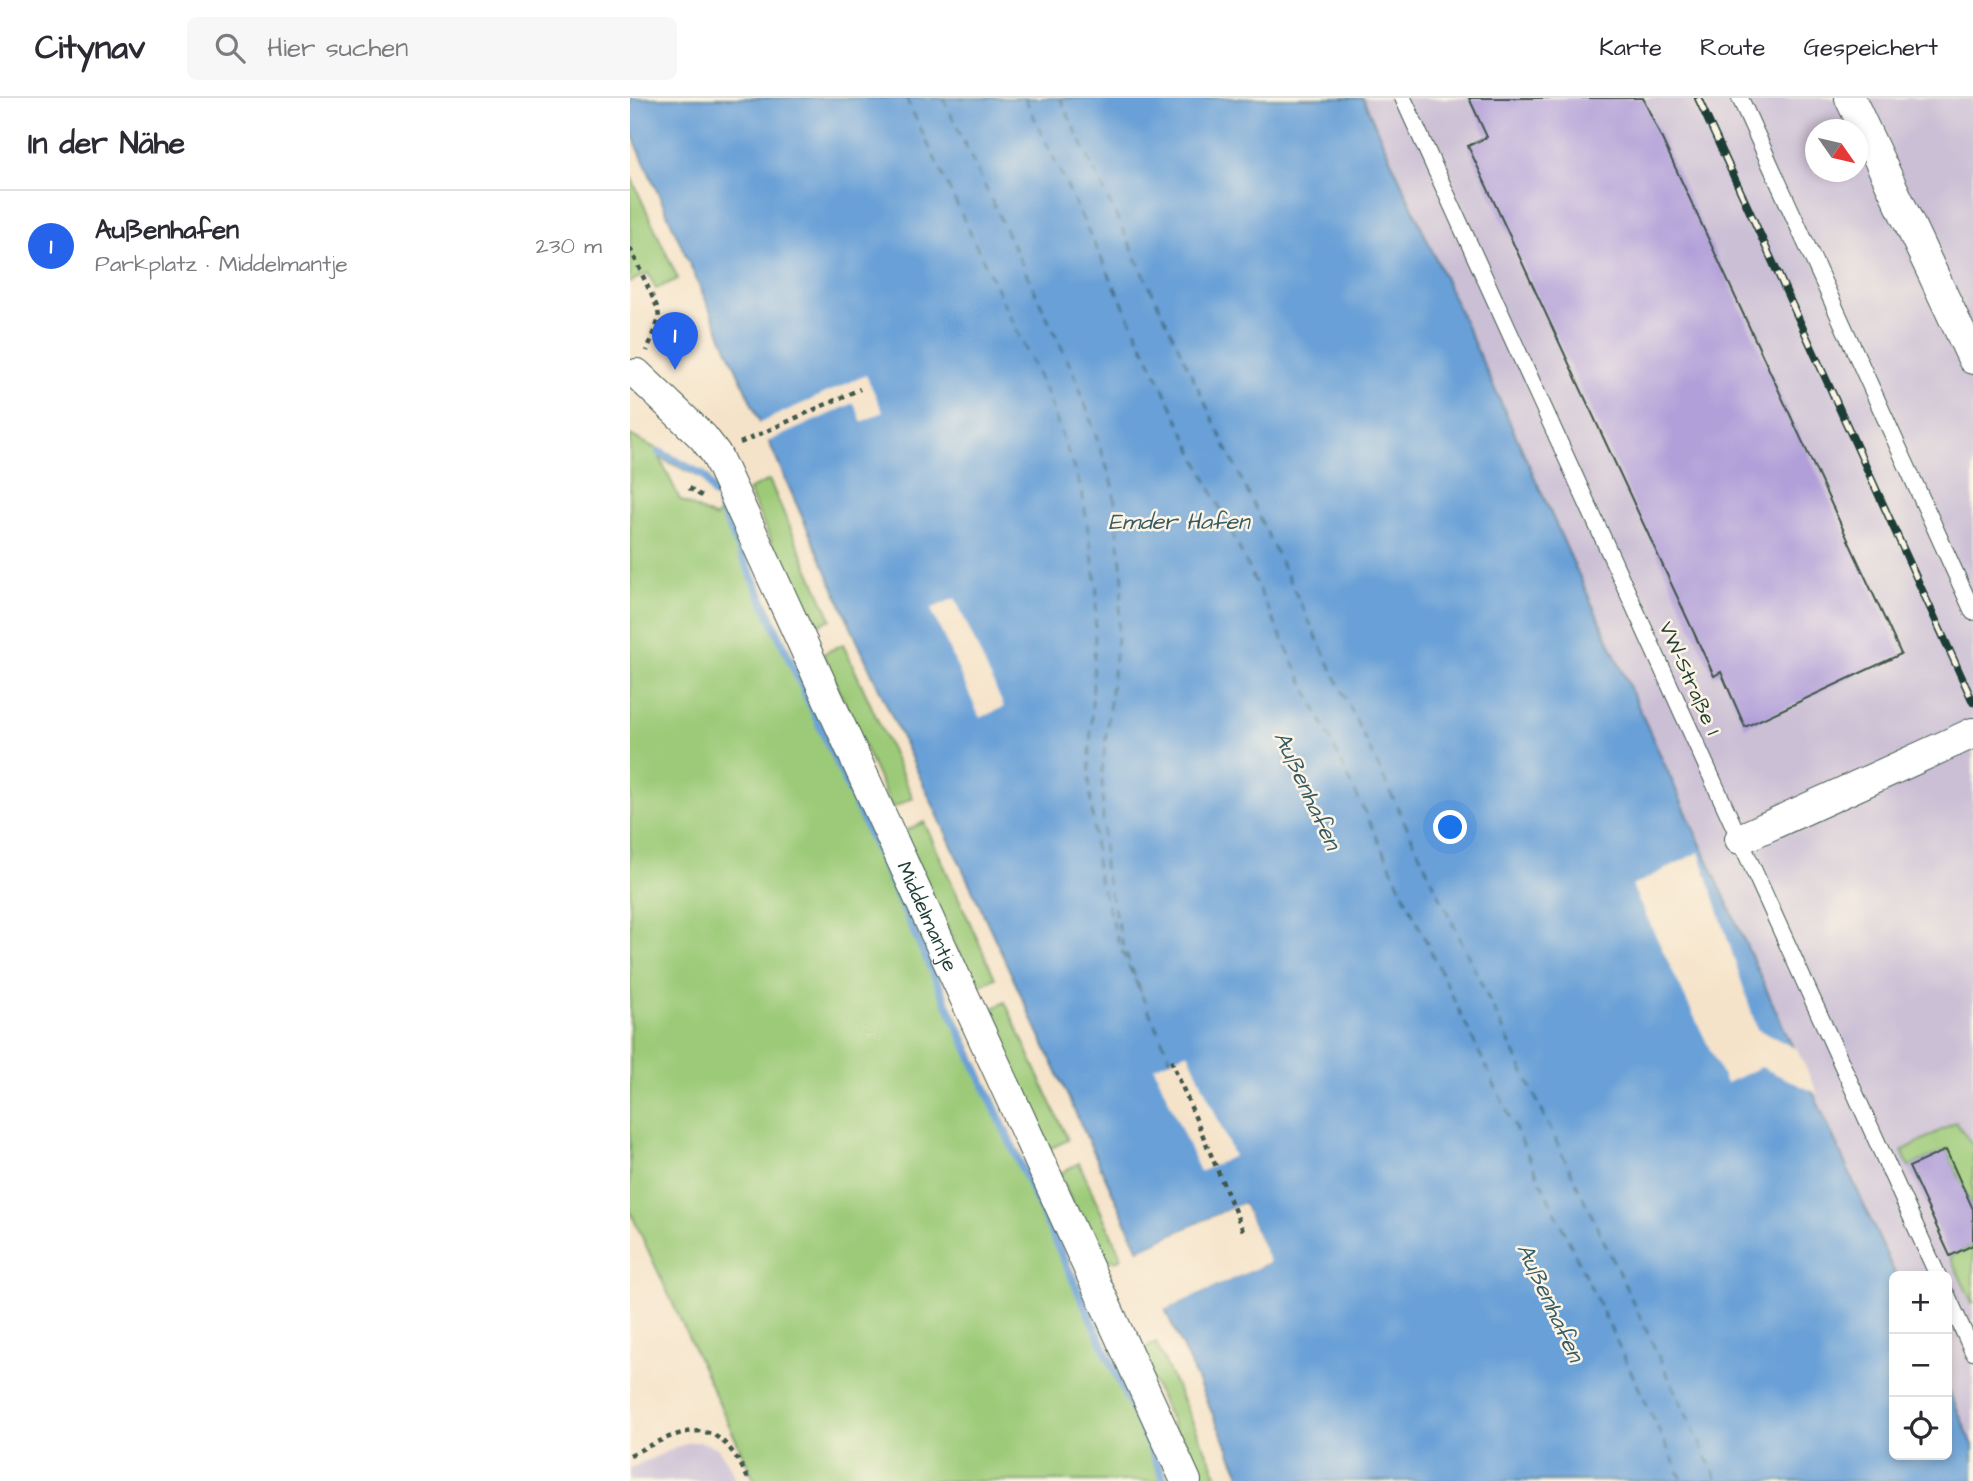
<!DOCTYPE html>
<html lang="de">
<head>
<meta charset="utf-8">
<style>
	body { margin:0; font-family:"Architects Daughter",sans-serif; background:#f7f7f7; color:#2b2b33 }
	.controls { position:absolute; right:21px; bottom:21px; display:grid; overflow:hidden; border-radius:10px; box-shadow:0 4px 10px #0003 }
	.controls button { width:63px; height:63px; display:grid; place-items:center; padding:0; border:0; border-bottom:2px solid #e1e1e2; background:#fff; color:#2b2b33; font:35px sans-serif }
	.compass { position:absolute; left:1175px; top:21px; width:63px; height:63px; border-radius:50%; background:#fff; box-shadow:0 4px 10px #0003; rotate:124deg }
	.you { position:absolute; left:821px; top:730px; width:24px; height:24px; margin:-18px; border:5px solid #fff; border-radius:50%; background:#1a73e8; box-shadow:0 0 0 10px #1a73e833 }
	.badge { display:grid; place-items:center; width:46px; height:46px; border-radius:50%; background:#2563eb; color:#fff; font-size:23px; font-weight:700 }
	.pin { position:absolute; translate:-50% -58px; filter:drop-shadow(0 2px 4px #0008) }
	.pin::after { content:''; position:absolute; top:37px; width:24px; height:21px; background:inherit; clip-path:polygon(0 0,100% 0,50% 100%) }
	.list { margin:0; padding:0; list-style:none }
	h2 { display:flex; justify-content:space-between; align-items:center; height:91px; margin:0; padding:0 28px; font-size:30px }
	h2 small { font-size:23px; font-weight:400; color:#7c7c81 }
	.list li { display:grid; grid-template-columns:46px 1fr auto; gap:21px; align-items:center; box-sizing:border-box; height:112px; padding:0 28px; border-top:2px solid #e1e1e2 }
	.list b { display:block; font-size:26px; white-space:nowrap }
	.list p { margin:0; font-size:23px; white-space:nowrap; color:#7c7c81 }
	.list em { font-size:23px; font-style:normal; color:#7c7c81 }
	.icon { flex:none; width:38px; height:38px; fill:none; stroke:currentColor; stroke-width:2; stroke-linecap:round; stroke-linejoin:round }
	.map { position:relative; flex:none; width:1343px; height:1383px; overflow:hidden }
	header { display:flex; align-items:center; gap:42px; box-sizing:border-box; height:98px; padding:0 35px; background:#fff; border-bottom:2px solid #e1e1e2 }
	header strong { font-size:33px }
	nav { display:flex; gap:38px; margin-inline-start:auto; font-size:24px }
	.search { width:490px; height:63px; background:#f7f7f7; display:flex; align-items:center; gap:18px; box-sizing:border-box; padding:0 24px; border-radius:10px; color:#7c7c81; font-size:26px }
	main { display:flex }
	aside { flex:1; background:#fff }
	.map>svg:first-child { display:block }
	.industrial { fill:#cbbfd5; fill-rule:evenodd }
	.green { fill:#9cca78; stroke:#5e8456; stroke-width:2 }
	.water { fill:#69a0d7; stroke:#446e86; stroke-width:2 }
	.pier { fill:#f5e3c9 }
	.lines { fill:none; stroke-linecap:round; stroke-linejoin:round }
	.stream { stroke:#69a0d7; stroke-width:8 }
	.ferry { stroke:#355b65; stroke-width:2; stroke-dasharray:9 7; stroke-linecap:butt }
	.building { fill:#b19fd9 }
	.service-casing { stroke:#3f564a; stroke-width:18 }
	.minor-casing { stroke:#3f564a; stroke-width:32 }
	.path { stroke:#3f564a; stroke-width:4.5; stroke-dasharray:5 5; stroke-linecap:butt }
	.service { stroke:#fff; stroke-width:16 }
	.minor { stroke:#fff; stroke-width:30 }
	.rail-casing { stroke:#1f3d34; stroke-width:8 }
	.rail { stroke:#fcf5e5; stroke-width:5; stroke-dasharray:16; stroke-linecap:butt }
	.labels { text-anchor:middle; stroke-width:5; stroke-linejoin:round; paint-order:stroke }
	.street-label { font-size:21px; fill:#1f3d34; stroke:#fcf5e5 }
	.water-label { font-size:23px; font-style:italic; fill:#355b65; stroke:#fcf5e5 }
</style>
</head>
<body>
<header>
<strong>Citynav</strong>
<div class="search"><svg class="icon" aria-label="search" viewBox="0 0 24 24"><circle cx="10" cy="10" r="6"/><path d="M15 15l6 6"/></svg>Hier suchen</div>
<nav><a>Karte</a><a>Route</a><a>Gespeichert</a></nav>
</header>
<main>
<aside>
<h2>In der Nähe<small></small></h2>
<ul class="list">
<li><span class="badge">1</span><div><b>Außenhafen</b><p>Parkplatz · Middelmantje</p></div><em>230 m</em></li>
</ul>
</aside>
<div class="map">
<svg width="1343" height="1383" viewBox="0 0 1343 1383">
	<rect width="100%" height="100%" fill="#fcf5e5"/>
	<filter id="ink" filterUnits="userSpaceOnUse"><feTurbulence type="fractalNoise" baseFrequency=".0143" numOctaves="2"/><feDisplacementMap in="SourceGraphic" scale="14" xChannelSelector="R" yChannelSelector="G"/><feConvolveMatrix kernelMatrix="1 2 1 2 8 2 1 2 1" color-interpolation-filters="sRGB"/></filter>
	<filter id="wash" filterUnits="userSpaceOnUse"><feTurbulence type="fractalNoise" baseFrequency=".00686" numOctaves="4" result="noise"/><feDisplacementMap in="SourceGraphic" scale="28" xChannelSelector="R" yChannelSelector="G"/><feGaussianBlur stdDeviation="1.57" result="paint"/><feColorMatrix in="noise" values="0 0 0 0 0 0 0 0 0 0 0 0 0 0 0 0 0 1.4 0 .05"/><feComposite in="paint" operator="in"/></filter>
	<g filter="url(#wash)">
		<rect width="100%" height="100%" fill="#f5e3c9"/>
		<g class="industrial">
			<path d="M733 0H1343V1347L1317 1289V1178H1266ZM1185 32H1227V74H1185Z"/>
			<polygon points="59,1344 72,1344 87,1350 97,1363 107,1383 0,1383 0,1370"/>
		</g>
		<g class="green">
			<polygon points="0,77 48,181 26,191 18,175 0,184"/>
			<polygon points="0,337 78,378 86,396 82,398 74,381 30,360 50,402 85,420 94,410 538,1383 125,1383 0,1113"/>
			<polygon points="139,382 201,521 181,530 118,392"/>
			<polygon points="213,546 283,700 262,710 193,556"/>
			<polygon points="294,724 365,880 345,890 273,734"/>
			<polygon points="375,904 438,1042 419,1051 355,914"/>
			<polygon points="1326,1024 1343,1048 1343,1111 1316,1052 1279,1069 1272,1053"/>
			<polygon points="449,1065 492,1160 485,1163 466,1157 429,1076"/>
			<polygon points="1343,1147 1343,1207 1320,1158"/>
			<polygon points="526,1245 589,1381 569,1383 509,1253"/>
		</g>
		<polygon class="water" points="0,0 733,0 1266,1178 1264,1178 1264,1357 1317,1357 1317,1289 1343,1347 1343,1383 613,1383 535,1211 639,1164 613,1105 509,1152 235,560 0,32"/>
		<g class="pier">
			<polygon points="236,277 253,314 232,324 224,305 135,345 127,326"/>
			<polygon points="325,500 374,609 350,620 301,511"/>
			<polygon points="1069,754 1127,931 1167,951 1188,996 1131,969 1096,985 1002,788"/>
			<polygon points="558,954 604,1058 570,1074 524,969"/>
			<polygon points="613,1105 640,1164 532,1213 533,1208 635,1162 611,1109 510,1156 505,1154"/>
		</g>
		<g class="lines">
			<g class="stream">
				<polyline points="29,354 73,377 85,397"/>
				<polyline points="90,409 535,1383"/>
			</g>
			<g class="ferry">
				<polyline points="276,0 416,294 452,393 467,488 459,679 467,774 490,849 541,962"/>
				<polyline points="313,0 446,280 483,387 493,484 472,676 474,770 493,847 511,894"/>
				<polyline points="395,0 1053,1383"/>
				<polyline points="430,0 1088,1383"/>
			</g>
		</g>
		<g id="blocks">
			<g class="building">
				<polygon points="839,0 1013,0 1271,556 1115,629 1091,574 1084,578 838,48 857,39"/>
				<polygon points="1316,1052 1343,1111 1343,1147 1320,1158 1279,1069"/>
			</g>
		</g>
	</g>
	<g filter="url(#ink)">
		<use href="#blocks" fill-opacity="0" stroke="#3f564a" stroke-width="2"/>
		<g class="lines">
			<defs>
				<g id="service">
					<polyline points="773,0 1308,1178"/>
					<polyline points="1110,0 1343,514"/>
					<polyline points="1317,1197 1343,1254"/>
				</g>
				<g id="minor">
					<polyline points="1220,0 1343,261"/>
					<path id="s1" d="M7 276 73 339 86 356 556 1383"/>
					<polyline points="1110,741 1343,635"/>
				</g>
			</defs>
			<use href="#service" class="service-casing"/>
			<use href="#minor" class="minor-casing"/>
			<g class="path">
				<polyline points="0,150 28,211 29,221 17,253"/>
				<polyline points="110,345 230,291"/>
				<polyline points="59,390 75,400"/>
				<polyline points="541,962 614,1135"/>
				<path d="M0 1357C58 1329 87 1313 119 1383"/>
			</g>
			<use href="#service" class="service"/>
			<use href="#minor" class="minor"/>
			<defs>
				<polyline id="rail" points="1068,0 1343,604"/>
			</defs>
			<use href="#rail" class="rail-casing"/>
			<use href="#rail" class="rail"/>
		</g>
	</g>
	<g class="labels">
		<g class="street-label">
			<text transform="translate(1060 580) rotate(66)" y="7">VW-Straße 1</text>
			<text dy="7" stroke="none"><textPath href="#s1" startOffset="621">Middelmantje</textPath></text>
		</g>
		<g class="water-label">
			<text x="549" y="431">Emder Hafen</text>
			<text transform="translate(678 692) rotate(65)" y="8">Außenhafen</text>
			<text transform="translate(921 1204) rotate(65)" y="8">Außenhafen</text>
		</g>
	</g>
</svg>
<div class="controls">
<button>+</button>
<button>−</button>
<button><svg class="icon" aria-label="locate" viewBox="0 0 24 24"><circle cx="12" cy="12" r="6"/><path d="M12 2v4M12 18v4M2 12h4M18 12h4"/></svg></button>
</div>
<svg class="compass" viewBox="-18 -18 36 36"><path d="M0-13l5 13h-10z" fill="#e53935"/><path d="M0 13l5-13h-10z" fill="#7c7c81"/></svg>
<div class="you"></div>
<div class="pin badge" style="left:45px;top:272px">1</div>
</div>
</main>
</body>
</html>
